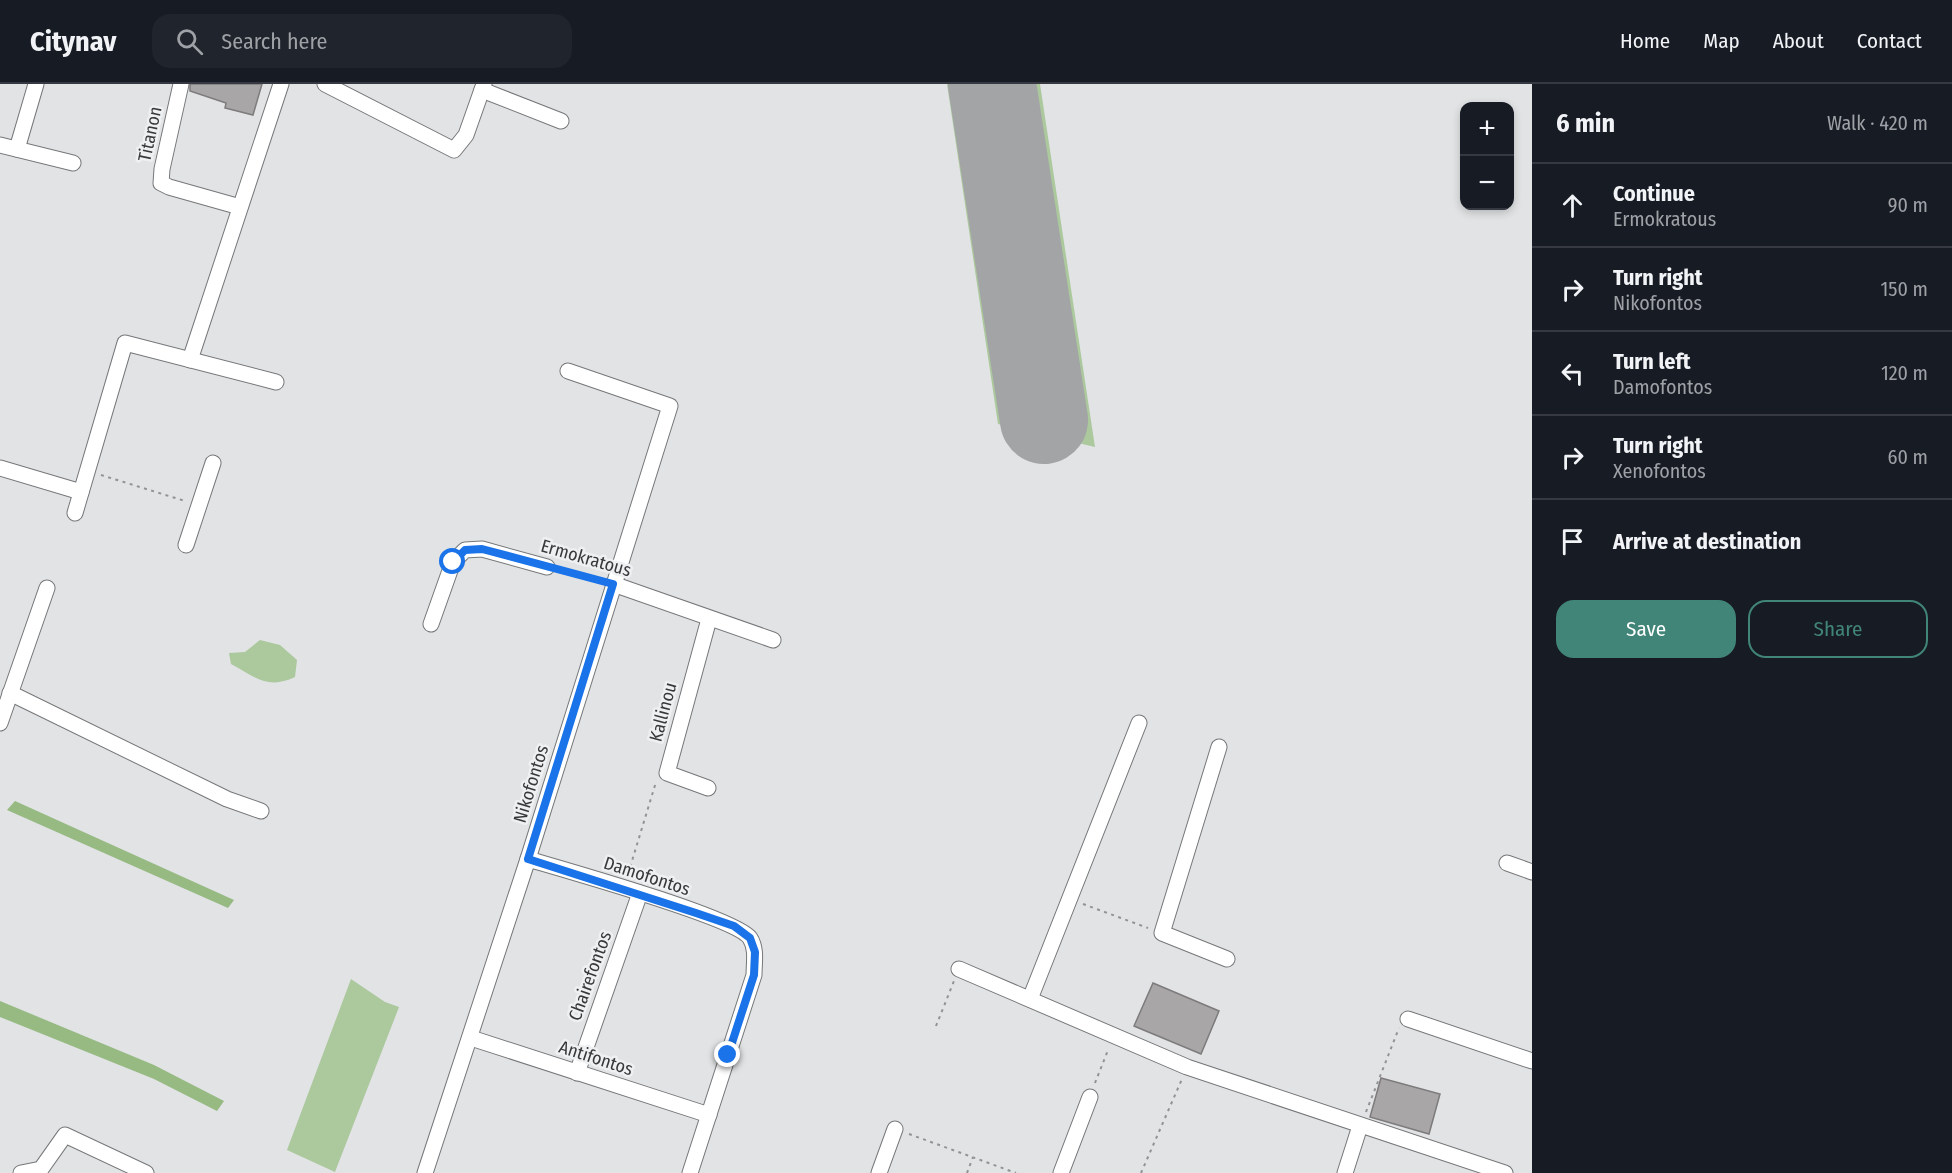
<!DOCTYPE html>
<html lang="en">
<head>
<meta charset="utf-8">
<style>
	body { margin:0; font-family:"Fira Sans Condensed",sans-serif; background:#20242c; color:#f1f3f6 }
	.controls { position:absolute; right:18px; top:18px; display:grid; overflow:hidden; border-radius:12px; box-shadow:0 3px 9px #0003 }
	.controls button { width:54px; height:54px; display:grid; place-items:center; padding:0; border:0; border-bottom:2px solid #363941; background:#171b24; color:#f1f3f6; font:30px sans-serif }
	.stop { position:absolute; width:18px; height:18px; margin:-14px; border:4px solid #1a73e8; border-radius:50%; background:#fff }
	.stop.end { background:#1a73e8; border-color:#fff; box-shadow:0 2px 6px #0008 }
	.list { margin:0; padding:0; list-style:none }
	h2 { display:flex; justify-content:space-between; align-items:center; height:78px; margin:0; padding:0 24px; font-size:26px }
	h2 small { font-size:20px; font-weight:400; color:#9ea1a6 }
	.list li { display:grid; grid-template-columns:39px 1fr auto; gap:18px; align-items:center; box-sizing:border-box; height:84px; padding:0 24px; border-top:2px solid #363941 }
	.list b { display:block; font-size:22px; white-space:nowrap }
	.list p { margin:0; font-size:20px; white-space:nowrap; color:#9ea1a6 }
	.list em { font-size:20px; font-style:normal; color:#9ea1a6 }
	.actions { display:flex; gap:12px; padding:18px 24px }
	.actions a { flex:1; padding:14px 0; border:2px solid #418578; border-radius:18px; text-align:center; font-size:21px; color:#418578 }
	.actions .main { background:#418578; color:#fff }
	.icon { flex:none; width:33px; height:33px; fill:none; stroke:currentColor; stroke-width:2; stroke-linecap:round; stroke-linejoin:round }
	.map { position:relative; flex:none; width:1532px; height:1089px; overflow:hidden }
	header { display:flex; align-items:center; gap:36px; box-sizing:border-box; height:84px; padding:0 30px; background:#171b24; border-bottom:2px solid #363941 }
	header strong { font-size:28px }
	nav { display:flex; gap:33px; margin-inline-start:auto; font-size:21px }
	.search { width:420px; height:54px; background:#20242c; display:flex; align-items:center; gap:15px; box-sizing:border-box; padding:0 21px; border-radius:18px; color:#9ea1a6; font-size:22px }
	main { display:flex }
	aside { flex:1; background:#171b24 }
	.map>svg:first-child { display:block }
	.green { fill:#acc89d }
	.forest { fill:#96ba82 }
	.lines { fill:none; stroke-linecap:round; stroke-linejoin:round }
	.runway { stroke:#a2a4a5; stroke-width:88 }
	.building { fill:#a9a6a7; stroke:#7d7b7c; stroke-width:1.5 }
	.minor-casing { stroke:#757779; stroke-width:17 }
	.path { stroke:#919394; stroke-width:2; stroke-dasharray:3 4.5; stroke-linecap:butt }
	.minor { stroke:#fff; stroke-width:15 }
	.route { stroke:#1a73e8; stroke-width:8 }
	.labels { text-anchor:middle; stroke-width:5; stroke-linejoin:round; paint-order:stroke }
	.street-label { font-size:18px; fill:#38393a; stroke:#eef0f2 }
</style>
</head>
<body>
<header>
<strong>Citynav</strong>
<div class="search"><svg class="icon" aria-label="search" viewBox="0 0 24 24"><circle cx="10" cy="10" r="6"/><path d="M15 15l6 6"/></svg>Search here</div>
<nav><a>Home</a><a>Map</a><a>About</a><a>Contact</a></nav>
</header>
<main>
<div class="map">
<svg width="1532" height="1089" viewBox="0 0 1532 1089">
	<rect width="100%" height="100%" fill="#e1e3e5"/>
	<g class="green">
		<polygon points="947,0 971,0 1022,342 1071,352 1017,0 1040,0 1095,363 998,340"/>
		<path d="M260 556 280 561 297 576 295 593C268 606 255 593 231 580L229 569 245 568Z"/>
		<polygon points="351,895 385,918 399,923 335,1088 287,1066"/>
	</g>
	<g class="forest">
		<polygon points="15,717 234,816 228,824 7,726"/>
		<polygon points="0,917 154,981 224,1017 217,1027 154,995 0,933"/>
	</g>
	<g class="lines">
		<polyline class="runway" points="992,0 1044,336"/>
	</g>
	<g class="building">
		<polygon points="190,0 262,0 253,31 225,24 226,19 190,7"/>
		<polygon points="1153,899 1219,927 1201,970 1134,942"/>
		<polygon points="1381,994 1440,1010 1429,1050 1370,1033"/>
	</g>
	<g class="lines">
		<defs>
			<g id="minor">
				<polyline points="181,0 162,85 161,99 169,103 240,123"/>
				<polyline points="325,0 454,66 466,51 484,0"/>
				<polyline points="482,6 561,37"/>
				<polyline points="0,61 73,79"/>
				<polyline points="17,65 36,0"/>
				<polyline points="190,276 281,0"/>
				<polyline points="0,384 81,408"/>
				<polyline points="75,429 125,259 276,298"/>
				<polyline points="186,461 213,379"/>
				<polyline points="613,500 773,556"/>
				<polyline points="431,540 453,478 465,466 482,465 547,483"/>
				<polyline points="10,609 227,715 261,727"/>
				<polyline points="0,639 47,504"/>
				<polyline points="1219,663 1162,849 1227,875"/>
				<polyline points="708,704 667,689 709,535"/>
				<path d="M528 775C562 785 736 834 750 854 757 865 754 879 754 891L690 1089"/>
				<polyline points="1507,779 1532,788"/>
				<polyline points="959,885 1187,983 1505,1089"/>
				<polyline points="1030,915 1139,639"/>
				<polyline points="1408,935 1532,977"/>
				<polyline points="471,954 709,1031"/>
				<polyline points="577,989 640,809"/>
				<polyline points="21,1089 41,1085 65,1051 146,1089"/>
				<polyline points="425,1089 528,775 670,322 568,287"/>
				<polyline points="879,1089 895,1045"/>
				<polyline points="1061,1089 1090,1013"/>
				<polyline points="1345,1089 1360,1042"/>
			</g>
		</defs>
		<use href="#minor" class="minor-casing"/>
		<g class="path">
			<polyline points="101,391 185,417"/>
			<polyline points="560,486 598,497"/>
			<polyline points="628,790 656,698"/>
			<polyline points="1083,820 1148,844"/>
			<polyline points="936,942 954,897"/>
			<polyline points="1095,999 1108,966"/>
			<polyline points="1366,1028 1399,944"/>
			<polyline points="909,1050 1016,1089"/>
			<polyline points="967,1089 973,1073"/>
			<polyline points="1141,1089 1182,995"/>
		</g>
		<use href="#minor" class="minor"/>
	</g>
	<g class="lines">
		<polyline class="route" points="453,478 465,466 482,465 613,500 528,775 696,829 734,842 750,854 755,868 754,891 728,971"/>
	</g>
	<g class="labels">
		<g class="street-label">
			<text transform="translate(150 50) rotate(-78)" y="6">Titanon</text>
			<text transform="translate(586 474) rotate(16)" y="6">Ermokratous</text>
			<text transform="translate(663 628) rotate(-75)" y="6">Kallinou</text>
			<text transform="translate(531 700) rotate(-73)" y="6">Nikofontos</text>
			<text transform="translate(647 792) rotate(18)" y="6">Damofontos</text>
			<text transform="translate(590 892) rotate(-70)" y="6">Chairefontos</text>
			<text transform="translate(596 974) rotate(18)" y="6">Antifontos</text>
		</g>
	</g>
</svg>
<div class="controls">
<button>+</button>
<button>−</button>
</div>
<div class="stop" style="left:453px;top:478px"></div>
<div class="stop end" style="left:728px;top:971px"></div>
</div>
<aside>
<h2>6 min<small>Walk · 420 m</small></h2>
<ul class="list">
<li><svg class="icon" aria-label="ahead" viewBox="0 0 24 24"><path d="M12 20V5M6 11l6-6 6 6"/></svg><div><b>Continue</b><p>Ermokratous</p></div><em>90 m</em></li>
<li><svg class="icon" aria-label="right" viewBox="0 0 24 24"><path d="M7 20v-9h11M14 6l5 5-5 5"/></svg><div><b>Turn right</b><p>Nikofontos</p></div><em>150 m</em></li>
<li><svg class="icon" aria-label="left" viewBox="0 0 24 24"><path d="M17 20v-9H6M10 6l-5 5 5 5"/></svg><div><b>Turn left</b><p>Damofontos</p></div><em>120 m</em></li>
<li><svg class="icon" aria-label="right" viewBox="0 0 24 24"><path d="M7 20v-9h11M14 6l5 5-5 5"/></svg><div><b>Turn right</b><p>Xenofontos</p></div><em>60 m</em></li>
<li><svg class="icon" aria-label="arrive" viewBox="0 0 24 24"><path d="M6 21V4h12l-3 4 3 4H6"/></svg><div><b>Arrive at destination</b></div></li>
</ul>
<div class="actions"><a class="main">Save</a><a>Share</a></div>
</aside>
</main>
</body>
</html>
